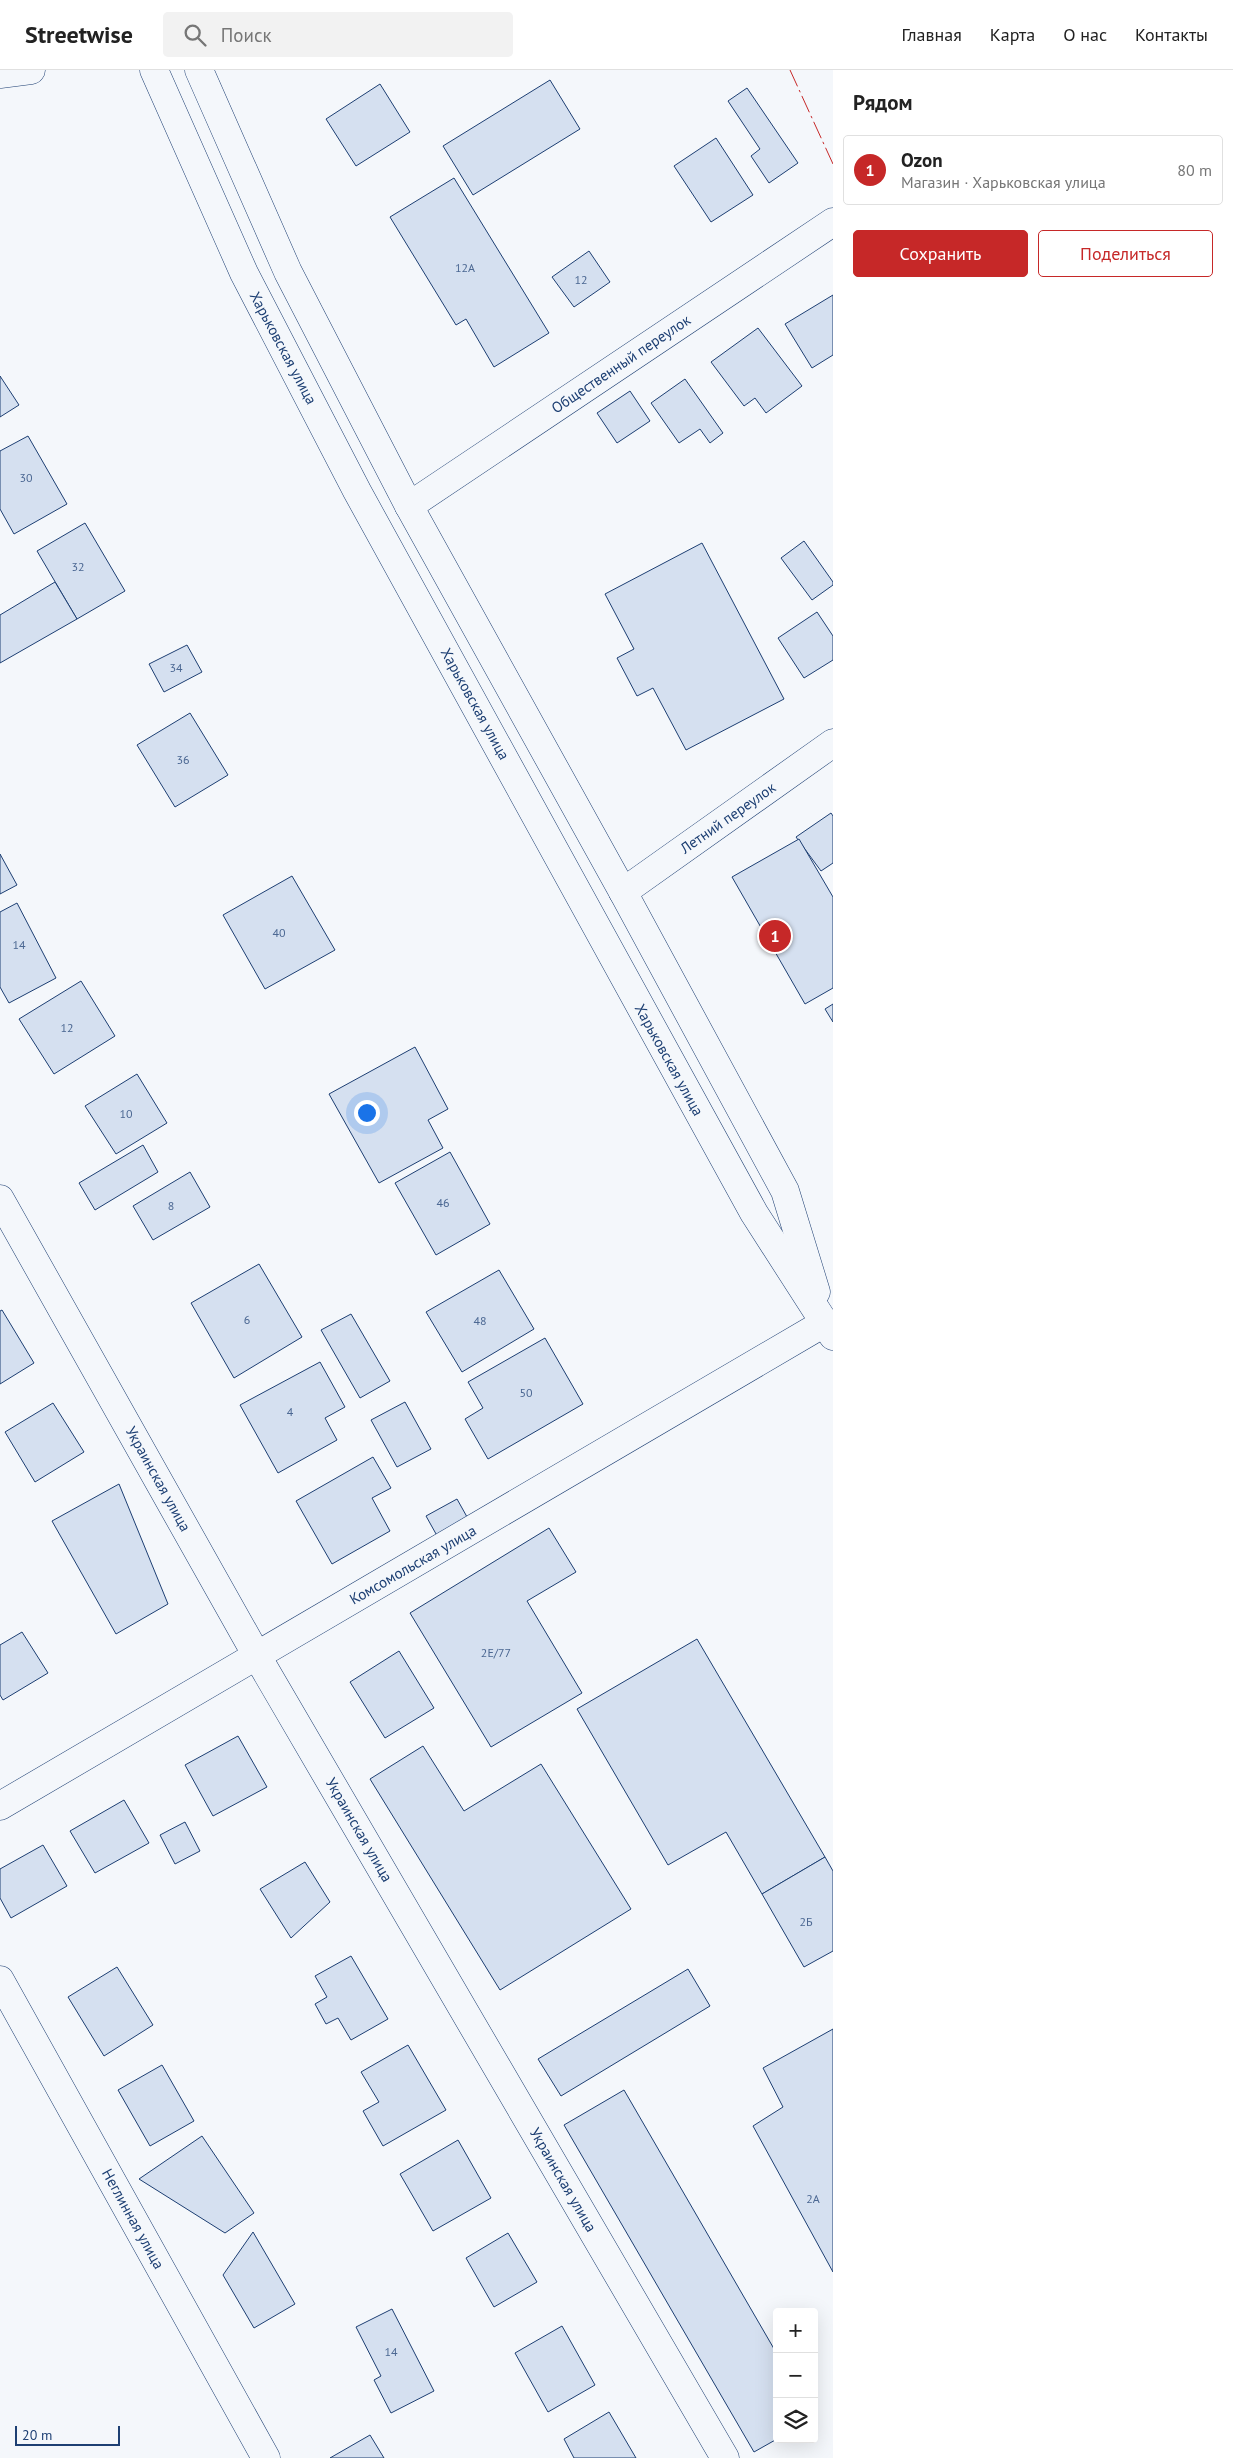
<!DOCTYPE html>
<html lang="ru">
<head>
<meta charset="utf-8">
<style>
	body { margin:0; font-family:"PT Sans",sans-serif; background:#f2f2f2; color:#222 }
	.controls { position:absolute; right:15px; bottom:15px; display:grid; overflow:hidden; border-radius:5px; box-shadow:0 5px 20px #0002 }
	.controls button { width:45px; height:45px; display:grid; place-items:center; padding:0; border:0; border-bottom:1px solid #e0e0e0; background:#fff; color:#222; font:25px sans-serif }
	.scale { position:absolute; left:15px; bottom:12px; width:105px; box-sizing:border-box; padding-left:5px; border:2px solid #1d3f73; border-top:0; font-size:14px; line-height:18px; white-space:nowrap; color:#1d3f73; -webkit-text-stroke:4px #f4f7fb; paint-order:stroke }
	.you { position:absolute; left:366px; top:1042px; width:18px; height:18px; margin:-12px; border:4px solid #fff; border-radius:50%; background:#1a73e8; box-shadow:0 0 0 8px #1a73e833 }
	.badge { display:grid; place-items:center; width:32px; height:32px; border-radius:50%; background:#c62828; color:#fff; font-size:16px; font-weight:700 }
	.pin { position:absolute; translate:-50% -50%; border:2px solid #fff; box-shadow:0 1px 5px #0006 }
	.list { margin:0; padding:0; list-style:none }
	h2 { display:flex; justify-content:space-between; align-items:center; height:65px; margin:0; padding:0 20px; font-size:21px }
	h2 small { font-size:16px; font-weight:400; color:#767676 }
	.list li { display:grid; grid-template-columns:32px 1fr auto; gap:15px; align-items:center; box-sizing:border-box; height:70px; margin:0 10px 10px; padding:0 10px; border:1px solid #e0e0e0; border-radius:5px }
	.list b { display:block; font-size:19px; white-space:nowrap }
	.list p { margin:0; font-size:16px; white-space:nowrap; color:#767676 }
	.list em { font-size:16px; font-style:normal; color:#767676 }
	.actions { display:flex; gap:10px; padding:15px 20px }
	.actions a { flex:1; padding:11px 0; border:1px solid #c62828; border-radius:5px; text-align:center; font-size:18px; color:#c62828 }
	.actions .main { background:#c62828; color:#fff }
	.icon { flex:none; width:28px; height:28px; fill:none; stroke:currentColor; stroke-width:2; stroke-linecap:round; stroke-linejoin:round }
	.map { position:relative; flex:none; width:833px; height:2388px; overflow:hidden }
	header { display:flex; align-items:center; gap:30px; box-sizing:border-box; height:70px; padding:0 25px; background:#fff; border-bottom:1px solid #e0e0e0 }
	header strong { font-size:24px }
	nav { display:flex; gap:28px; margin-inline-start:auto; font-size:18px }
	.search { width:350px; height:45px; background:#f2f2f2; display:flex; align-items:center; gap:12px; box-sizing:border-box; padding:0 18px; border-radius:5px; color:#767676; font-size:19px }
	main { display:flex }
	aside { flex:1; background:#fff }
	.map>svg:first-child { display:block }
	.building { fill:#d5e0f0; stroke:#1d3f73 }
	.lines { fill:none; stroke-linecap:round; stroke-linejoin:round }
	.minor-casing { stroke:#1d3f73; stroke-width:29 }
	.tertiary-casing { stroke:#1d3f73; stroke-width:29 }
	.trunk-casing { stroke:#1d3f73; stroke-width:29 }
	.minor { stroke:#f4f7fb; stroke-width:28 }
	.tertiary { stroke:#f4f7fb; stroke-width:28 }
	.trunk { stroke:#f4f7fb; stroke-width:28 }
	.power { stroke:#c62828; stroke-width:1; stroke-dasharray:18 4 2.5 4; stroke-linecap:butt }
	.labels { text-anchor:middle; stroke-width:4; stroke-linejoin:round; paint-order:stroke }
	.number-label { font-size:12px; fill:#4b6792 }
	.street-label { font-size:15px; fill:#1d3f73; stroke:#f4f7fb }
</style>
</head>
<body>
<header>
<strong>Streetwise</strong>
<div class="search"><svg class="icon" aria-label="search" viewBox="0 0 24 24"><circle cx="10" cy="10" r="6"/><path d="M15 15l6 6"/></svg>Поиск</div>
<nav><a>Главная</a><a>Карта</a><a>О нас</a><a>Контакты</a></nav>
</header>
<main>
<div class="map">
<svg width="833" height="2388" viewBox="0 0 833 2388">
	<rect width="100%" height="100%" fill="#f4f7fb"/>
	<g class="building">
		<polygon points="550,10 580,59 473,125 443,76"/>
		<polygon points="380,14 410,62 356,96 326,49"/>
		<polygon points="747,18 798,93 769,113 751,86 760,79 728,31"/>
		<polygon points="716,68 753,125 711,152 674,96"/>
		<polygon points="454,108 549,263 494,297 466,249 456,255 390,147"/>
		<polygon points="589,181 610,212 574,237 552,207"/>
		<polygon points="833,225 833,285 812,298 785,254"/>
		<polygon points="758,258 802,316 766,343 755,328 744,336 711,292"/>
		<polygon points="0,306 19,335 0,347"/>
		<polygon points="685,309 723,363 710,373 700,359 679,373 651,333"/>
		<polygon points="630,321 650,351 617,373 597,343"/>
		<polygon points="28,366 67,434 14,464 0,439 0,381"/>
		<polygon points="85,453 125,521 77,549 37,481"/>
		<polygon points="804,471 833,512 833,515 812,530 781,488"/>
		<polygon points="702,473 784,629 686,680 653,618 637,626 617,588 634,579 605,524"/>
		<polygon points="55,512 77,549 0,593 0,545"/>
		<polygon points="817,542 833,566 833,590 804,608 778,568"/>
		<polygon points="187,575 202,602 164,622 149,594"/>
		<polygon points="190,643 228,705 175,737 137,675"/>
		<polygon points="831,743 833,746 833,793 821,801 796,767"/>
		<polygon points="799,769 833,827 833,918 805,934 732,807"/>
		<polygon points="0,784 17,815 0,824"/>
		<polygon points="292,806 335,880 265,919 223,845"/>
		<polygon points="17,833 56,908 9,933 0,917 0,842"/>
		<polygon points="81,911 115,966 54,1004 19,949"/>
		<polygon points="833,934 833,952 825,939"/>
		<polygon points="415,977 448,1039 428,1050 443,1078 379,1113 329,1024"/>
		<polygon points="137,1004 167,1053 116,1084 85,1036"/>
		<polygon points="143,1075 158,1102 95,1140 79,1113"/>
		<polygon points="450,1082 490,1154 436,1185 395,1113"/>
		<polygon points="190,1102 210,1137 153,1170 133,1136"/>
		<polygon points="259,1194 302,1267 234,1308 191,1233"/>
		<polygon points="499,1200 534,1259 462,1302 426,1242"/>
		<polygon points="2,1240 34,1293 0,1314 0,1241"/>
		<polygon points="351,1244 390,1311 360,1328 321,1260"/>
		<polygon points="545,1268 583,1334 488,1389 465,1349 483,1338 468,1312"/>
		<polygon points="320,1292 345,1337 325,1348 337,1370 278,1403 240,1335"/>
		<polygon points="405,1332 431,1379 397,1397 371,1350"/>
		<polygon points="53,1333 84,1382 35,1412 5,1362"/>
		<polygon points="373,1387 391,1418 372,1428 390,1461 332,1494 296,1431"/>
		<polygon points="119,1414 168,1534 116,1564 52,1451"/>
		<polygon points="457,1429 476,1463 445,1480 426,1446"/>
		<polygon points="549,1458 576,1502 527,1531 582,1623 491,1677 410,1543"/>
		<polygon points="22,1562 48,1603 3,1630 0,1625 0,1575"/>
		<polygon points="697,1569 825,1787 762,1824 726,1762 668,1795 577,1639"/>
		<polygon points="399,1581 434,1638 385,1668 350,1612"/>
		<polygon points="238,1666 267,1717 213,1746 185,1695"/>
		<polygon points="423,1676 464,1741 541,1694 631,1839 500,1920 370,1709"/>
		<polygon points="124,1730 149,1773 95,1803 70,1761"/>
		<polygon points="185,1752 200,1781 175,1794 160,1765"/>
		<polygon points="43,1775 67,1816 11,1848 0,1828 0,1799"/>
		<polygon points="825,1787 833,1801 833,1881 804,1897 762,1824"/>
		<polygon points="305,1792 330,1832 291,1868 260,1819"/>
		<polygon points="351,1886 388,1949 351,1970 338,1948 326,1954 315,1934 327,1927 315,1906"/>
		<polygon points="117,1897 153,1955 104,1986 68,1927"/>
		<polygon points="688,1899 710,1936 561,2026 538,1989"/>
		<polygon points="833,1959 833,2202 753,2056 783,2037 763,1998"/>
		<polygon points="408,1975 446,2040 383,2076 363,2041 379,2032 361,2002"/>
		<polygon points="162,1995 194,2051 150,2076 118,2020"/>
		<polygon points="624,2020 777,2284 777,2369 754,2382 564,2055"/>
		<polygon points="202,2066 254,2143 225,2163 139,2109"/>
		<polygon points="458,2070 491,2128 433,2161 400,2104"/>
		<polygon points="253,2162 295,2234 254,2258 223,2205"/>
		<polygon points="508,2163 537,2212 494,2237 466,2188"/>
		<polygon points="392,2239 434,2321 391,2343 374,2310 381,2306 356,2257"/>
		<polygon points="562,2256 595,2315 548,2342 515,2283"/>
		<polygon points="609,2342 636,2388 574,2388 564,2369"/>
		<polygon points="370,2365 384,2388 330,2388"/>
	</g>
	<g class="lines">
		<defs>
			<g id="minor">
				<polyline points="409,436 833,152"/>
				<polyline points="623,822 833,673"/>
				<polyline points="0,1129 257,1586 725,2388"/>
				<polyline points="0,1736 826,1252"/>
				<polyline points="0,1910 266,2388"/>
			</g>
			<polyline id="tertiary" points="0,4 31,0"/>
			<g id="trunk">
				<polyline points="154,0 244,203 357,421 754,1143 833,1266"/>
				<polyline points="199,0 288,202 409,436 623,822 785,1121 816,1222"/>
			</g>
		</defs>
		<use href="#minor" class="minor-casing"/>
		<use href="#tertiary" class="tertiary-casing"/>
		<use href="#trunk" class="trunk-casing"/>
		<use href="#minor" class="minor"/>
		<use href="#tertiary" class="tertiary"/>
		<use href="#trunk" class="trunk"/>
		<polyline class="power" points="790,0 833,94"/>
	</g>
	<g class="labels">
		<g class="number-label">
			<text x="465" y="202">12А</text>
			<text x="581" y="214">12</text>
			<text x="26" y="412">30</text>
			<text x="78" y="501">32</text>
			<text x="176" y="602">34</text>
			<text x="183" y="694">36</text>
			<text x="279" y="867">40</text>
			<text x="19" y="879">14</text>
			<text x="67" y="962">12</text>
			<text x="126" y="1048">10</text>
			<text x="443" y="1137">46</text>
			<text x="171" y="1140">8</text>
			<text x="247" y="1254">6</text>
			<text x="480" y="1255">48</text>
			<text x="526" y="1327">50</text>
			<text x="290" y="1346">4</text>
			<text x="496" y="1587">2Е/77</text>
			<text x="806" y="1856">2Б</text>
			<text x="813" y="2133">2А</text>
			<text x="391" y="2286">14</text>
		</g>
		<g class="street-label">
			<text transform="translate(283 278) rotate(62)" y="5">Харьковская улица</text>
			<text transform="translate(621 294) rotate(-34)" y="5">Общественный переулок</text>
			<text transform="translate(475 634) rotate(61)" y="5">Харьковская улица</text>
			<text transform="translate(728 748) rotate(-35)" y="5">Летний переулок</text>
			<text transform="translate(669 990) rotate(61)" y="5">Харьковская улица</text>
			<text transform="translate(158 1409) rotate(61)" y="5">Украинская улица</text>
			<text transform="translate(413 1495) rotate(-30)" y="5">Комсомольская улица</text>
			<text transform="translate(359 1760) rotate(60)" y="5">Украинская улица</text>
			<text transform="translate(563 2110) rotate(60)" y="5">Украинская улица</text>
			<text transform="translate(133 2149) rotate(61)" y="5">Неглинная улица</text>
		</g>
	</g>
</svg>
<div class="controls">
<button>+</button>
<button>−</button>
<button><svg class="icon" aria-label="layers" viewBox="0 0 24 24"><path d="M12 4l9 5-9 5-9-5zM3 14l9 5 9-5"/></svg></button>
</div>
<div class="scale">20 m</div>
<div class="you"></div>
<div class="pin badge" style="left:775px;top:866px">1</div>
</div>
<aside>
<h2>Рядом<small></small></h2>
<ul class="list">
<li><span class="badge">1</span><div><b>Ozon</b><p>Магазин · Харьковская улица</p></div><em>80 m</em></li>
</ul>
<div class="actions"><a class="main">Сохранить</a><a>Поделиться</a></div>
</aside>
</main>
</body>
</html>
